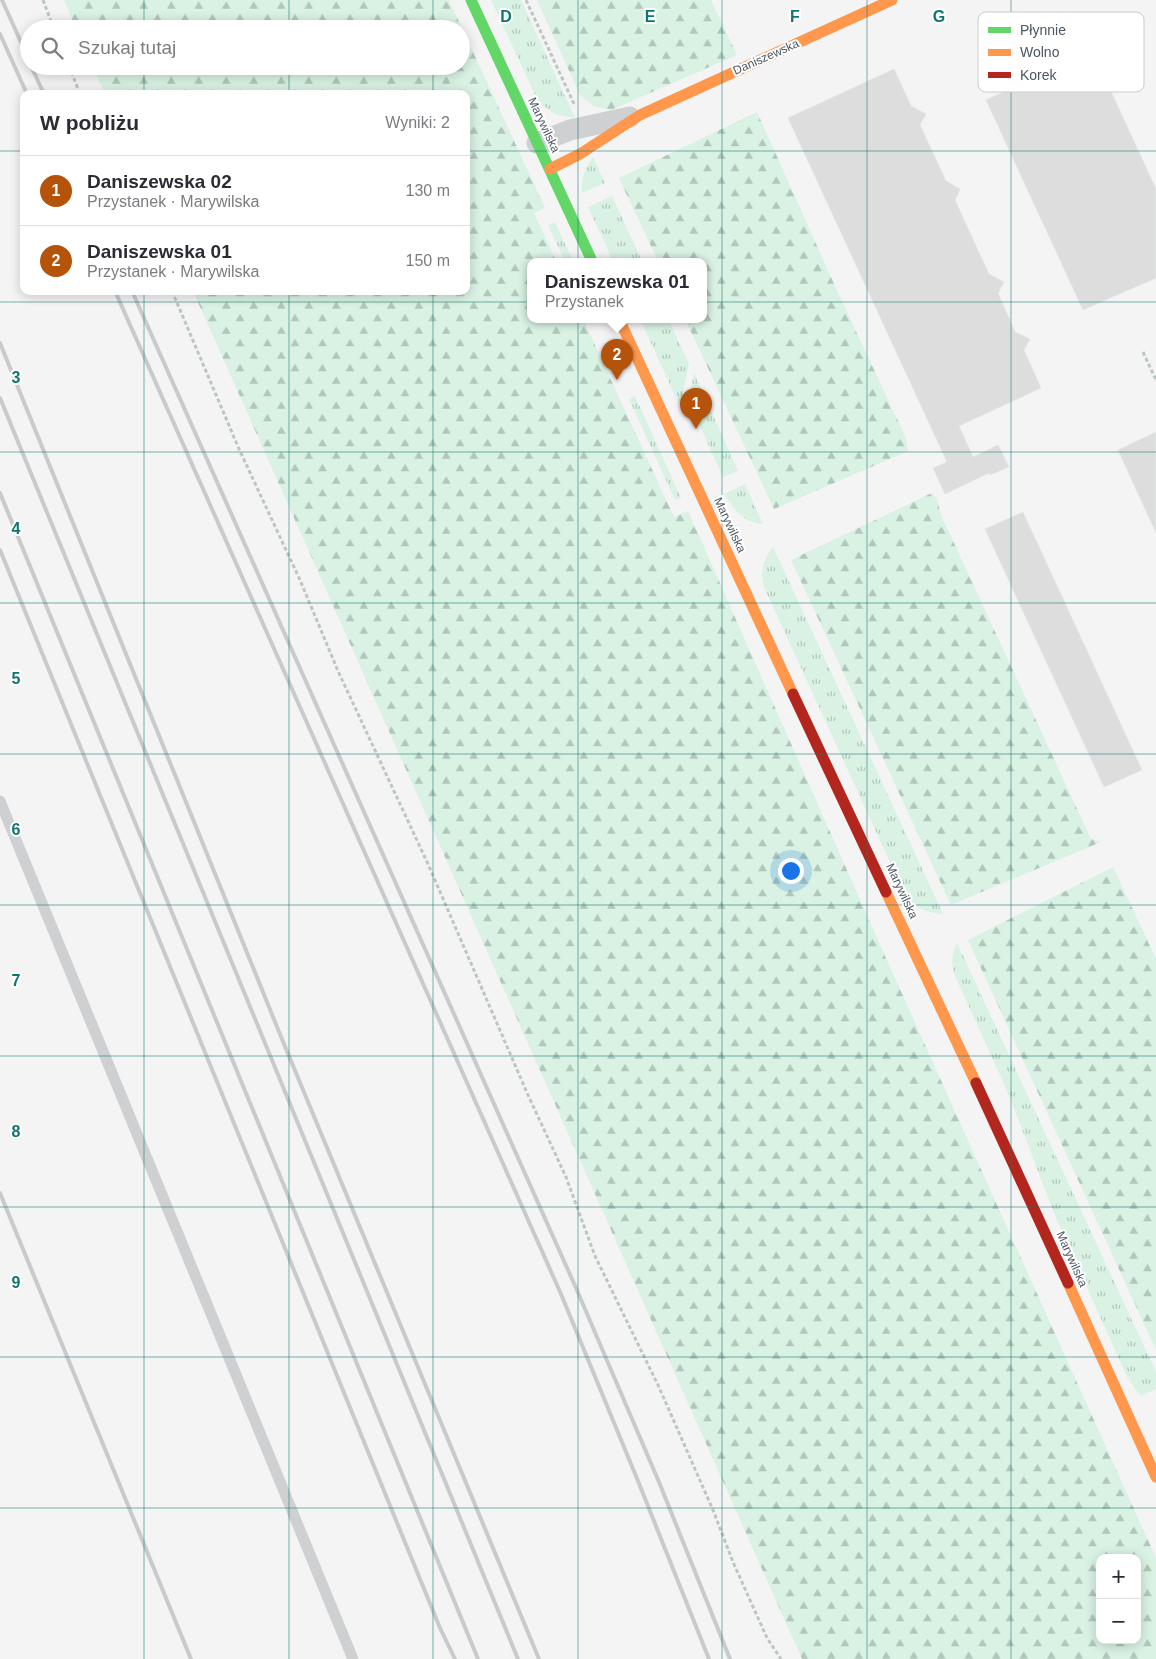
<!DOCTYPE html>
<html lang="pl">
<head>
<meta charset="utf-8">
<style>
	body { margin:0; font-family:Arial,sans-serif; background:#f2f2f3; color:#2b2b33 }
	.controls { position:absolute; right:15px; bottom:15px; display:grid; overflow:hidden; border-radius:10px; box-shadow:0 2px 12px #0003 }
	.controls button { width:45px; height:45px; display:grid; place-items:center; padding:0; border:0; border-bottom:1px solid #e1e1e2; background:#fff; color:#2b2b33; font:25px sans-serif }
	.you { position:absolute; left:790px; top:870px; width:18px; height:18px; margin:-12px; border:4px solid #fff; border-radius:50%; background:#1a73e8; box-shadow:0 0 0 8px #1a73e833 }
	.badge { display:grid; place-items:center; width:32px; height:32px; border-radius:50%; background:#b45309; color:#fff; font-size:16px; font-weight:700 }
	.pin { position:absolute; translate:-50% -41px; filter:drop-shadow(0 1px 2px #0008) }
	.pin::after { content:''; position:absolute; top:26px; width:18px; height:15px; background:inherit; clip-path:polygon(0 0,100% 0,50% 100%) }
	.popup { position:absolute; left:527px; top:258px; width:180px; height:65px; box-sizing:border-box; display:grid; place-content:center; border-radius:10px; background:#fff; filter:drop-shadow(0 1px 4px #0005); font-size:16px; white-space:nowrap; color:#7c7c81 }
	.popup b { font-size:19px; color:#2b2b33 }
	.popup::after { content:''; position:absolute; left:50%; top:100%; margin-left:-10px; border:10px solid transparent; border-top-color:#fff }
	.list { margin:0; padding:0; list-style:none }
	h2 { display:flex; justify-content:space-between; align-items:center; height:65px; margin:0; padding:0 20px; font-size:21px }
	h2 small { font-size:16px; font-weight:400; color:#7c7c81 }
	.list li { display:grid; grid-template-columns:32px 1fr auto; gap:15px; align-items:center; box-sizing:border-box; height:70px; padding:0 20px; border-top:1px solid #e1e1e2 }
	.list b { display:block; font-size:19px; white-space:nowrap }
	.list p { margin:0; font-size:16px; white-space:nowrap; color:#7c7c81 }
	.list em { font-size:16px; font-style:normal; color:#7c7c81 }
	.icon { flex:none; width:28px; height:28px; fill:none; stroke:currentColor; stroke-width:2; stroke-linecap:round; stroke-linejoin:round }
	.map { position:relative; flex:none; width:1156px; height:1659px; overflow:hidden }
	.search { position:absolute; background:#fff; box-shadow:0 2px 12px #0003; left:20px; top:20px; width:450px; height:55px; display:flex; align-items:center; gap:12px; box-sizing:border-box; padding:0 18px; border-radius:28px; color:#7c7c81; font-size:19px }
	.panel { position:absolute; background:#fff; box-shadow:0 2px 12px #0003; left:20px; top:90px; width:450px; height:205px; border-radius:10px }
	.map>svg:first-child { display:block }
	.grass { fill:url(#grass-tufts) }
	.forest { fill:url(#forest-firs); fill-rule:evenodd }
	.building { fill:#ddddde; stroke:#e5e6e7 }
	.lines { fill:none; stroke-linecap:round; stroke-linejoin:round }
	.path { stroke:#bcc7c4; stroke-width:3; stroke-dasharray:4 2.5; stroke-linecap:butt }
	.lane { stroke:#ced0d2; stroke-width:11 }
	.street { stroke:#ced0d2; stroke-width:21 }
	.fast { stroke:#63d668; stroke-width:11 }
	.slow { stroke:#ff974d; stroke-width:11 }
	.jam { stroke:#b3261e; stroke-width:11 }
	.rail { stroke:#c9cacc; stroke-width:4 }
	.grid { fill:none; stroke:#0f766e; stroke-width:1; stroke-opacity:0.55 }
	.labels { text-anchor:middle; stroke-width:4; stroke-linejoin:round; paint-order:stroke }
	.street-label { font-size:12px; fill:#4a5661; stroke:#fff }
	.key { fill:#fff; stroke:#c9ccd0; stroke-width:1 }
	.key-label { font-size:14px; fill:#4a5661 }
	.grid-label { font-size:16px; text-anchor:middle; font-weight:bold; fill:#0f766e; stroke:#fff; stroke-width:4; stroke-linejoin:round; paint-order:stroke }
</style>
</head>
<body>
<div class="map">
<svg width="1156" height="1659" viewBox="0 0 1156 1659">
	<defs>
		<pattern id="grass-tufts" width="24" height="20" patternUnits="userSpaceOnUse" patternTransform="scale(1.25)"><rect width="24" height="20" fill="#d9f2e3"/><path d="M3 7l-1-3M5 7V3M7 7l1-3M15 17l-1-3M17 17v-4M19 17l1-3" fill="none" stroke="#b2c7bb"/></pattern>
		<pattern id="forest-firs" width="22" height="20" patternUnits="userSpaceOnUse" patternTransform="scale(1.25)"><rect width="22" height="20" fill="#d9f2e3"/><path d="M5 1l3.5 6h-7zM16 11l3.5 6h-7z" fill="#b2c7bb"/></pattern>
	</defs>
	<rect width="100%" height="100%" fill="#f4f4f4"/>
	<g class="grass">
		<polygon points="491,0 521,0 575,118 557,115 539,103"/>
		<path d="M593 157 605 183 582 193C580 179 585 168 593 157Z"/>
		<polygon points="612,196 642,261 613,261 588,207"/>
		<polygon points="555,222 573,261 565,261 548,225"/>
		<polygon points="640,319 668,319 689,364 681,402 679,404"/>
		<polygon points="694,373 738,471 723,477 688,400"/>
		<polygon points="635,396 681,498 675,500 629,399"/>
		<path d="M745 484 763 524C743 523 734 509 724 494Z"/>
		<path d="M773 547 943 914C924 912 918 909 905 895L764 587C760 572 763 559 773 547Z"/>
		<path d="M957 943 1156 1372V1389L1141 1396 1128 1379 1056 1218 1009 1095 955 976C951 964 951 954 957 943Z"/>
	</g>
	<g class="forest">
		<path d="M64 0H449L545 208 534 213 556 261H531V319H583L674 517 688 511 881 947 1156 1558V1659H802L193 291H466V94H105L93 66H461V29H76ZM1100 1558H1137V1640H1100Z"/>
		<polygon points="537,0 711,0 737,55 611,110 593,106 580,95"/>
		<polygon points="757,112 839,295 906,438 908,451 774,509 685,319 703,319 703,261 658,261 619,178"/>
		<polygon points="932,493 937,499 941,515 1091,839 1101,842 951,905 791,560"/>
		<polygon points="1113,867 1156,959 1156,1350 968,940"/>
	</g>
	<g class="building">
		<polygon points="1092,50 1156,189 1156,278 1083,310 986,100 1015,87 1014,85"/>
		<polygon points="894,69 911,106 926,114 920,125 946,181 960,189 955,200 989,274 1004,282 998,293 1015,332 1030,339 1024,350 1041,388 959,426 973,457 998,445 1009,467 990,475 989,473 945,494 933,468 947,462 788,118"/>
		<polygon points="1156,432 1156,533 1118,450"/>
		<polygon points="1023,512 1142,770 1104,787 985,529"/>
	</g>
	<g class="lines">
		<g class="path">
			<polyline points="43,0 54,29"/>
			<polyline points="526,0 575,106"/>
			<polyline points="69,66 80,94"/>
			<polyline points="172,291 239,449 300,580 338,671 428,864 528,1095 566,1177 595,1256 658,1385 713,1510 733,1562 767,1638 781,1659"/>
			<polyline points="1143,352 1156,380"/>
		</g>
		<polyline class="lane" points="0,801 353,1659"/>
		<polyline class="street" points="537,143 570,130 630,117"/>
		<polyline class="fast" points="471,0 592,261"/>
		<g class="slow">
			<polyline points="550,169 580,154 640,115 892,0"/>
			<polyline points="619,319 793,694"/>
			<polyline points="886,892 976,1083"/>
			<polyline points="1068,1283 1156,1477"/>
		</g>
		<g class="jam">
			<polyline points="793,694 886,892"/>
			<polyline points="976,1083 1068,1283"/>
		</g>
		<g class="rail">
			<polyline points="2,0 29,60"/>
			<polyline points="0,34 27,94"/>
			<polyline points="31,66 44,94"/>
			<polyline points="115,291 561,1294 638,1481 709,1659"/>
			<polyline points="132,291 576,1288 659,1482 730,1659"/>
			<polyline points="0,343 284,1044 539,1659"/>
			<polyline points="0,398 518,1659"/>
			<polyline points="0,493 478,1659"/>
			<polyline points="0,550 440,1628 455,1659"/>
			<polyline points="0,1193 191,1659"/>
		</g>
	</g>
	<path class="grid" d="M144 0V29M289 0V29M433 0V29M578 0V1659M722 0V1659M867 0V1659M1011 0V1659M144 66V94M289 66V94M433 66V94M0 151H24M466 151H1156M144 291V1659M289 291V1659M433 291V1659M0 302H1156M0 452H1156M0 603H1156M0 754H1156M0 905H1156M0 1056H1156M0 1207H1156M0 1357H1156M0 1508H1156"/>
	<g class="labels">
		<g class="street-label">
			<text transform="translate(766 57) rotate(-24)" y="4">Daniszewska</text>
			<text transform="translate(544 125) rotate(65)" y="4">Marywilska</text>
			<text transform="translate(730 525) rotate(65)" y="4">Marywilska</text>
			<text transform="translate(902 891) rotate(65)" y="4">Marywilska</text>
			<text transform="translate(1072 1259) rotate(66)" y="4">Marywilska</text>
		</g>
	</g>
	<rect x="978" y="12" width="166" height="80" rx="8" class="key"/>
	<rect x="988" y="27" width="23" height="6" fill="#63d668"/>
	<rect x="988" y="49" width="23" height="7" fill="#ff974d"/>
	<rect x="988" y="72" width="23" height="6" fill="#b3261e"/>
	<g class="key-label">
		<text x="1020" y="35">Płynnie</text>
		<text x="1020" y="57">Wolno</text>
		<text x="1020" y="80">Korek</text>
	</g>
	<g class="grid-label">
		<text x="506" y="22">D</text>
		<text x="650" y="22">E</text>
		<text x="795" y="22">F</text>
		<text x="939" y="22">G</text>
		<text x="16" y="383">3</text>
		<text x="16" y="534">4</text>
		<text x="16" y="684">5</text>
		<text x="16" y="835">6</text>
		<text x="16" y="986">7</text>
		<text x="16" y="1137">8</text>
		<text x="16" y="1288">9</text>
	</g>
</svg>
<div class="controls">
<button>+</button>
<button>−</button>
</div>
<div class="you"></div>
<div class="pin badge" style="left:696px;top:429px">1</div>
<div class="pin badge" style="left:617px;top:380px">2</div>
<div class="popup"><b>Daniszewska 01</b>Przystanek</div>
<div class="search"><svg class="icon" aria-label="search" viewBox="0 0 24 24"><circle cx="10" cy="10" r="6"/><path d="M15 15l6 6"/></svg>Szukaj tutaj</div>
<section class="panel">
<h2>W pobliżu<small>Wyniki: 2</small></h2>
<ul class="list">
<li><span class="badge">1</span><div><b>Daniszewska 02</b><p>Przystanek · Marywilska</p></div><em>130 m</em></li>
<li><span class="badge">2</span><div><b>Daniszewska 01</b><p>Przystanek · Marywilska</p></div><em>150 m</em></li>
</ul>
</section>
</div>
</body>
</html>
